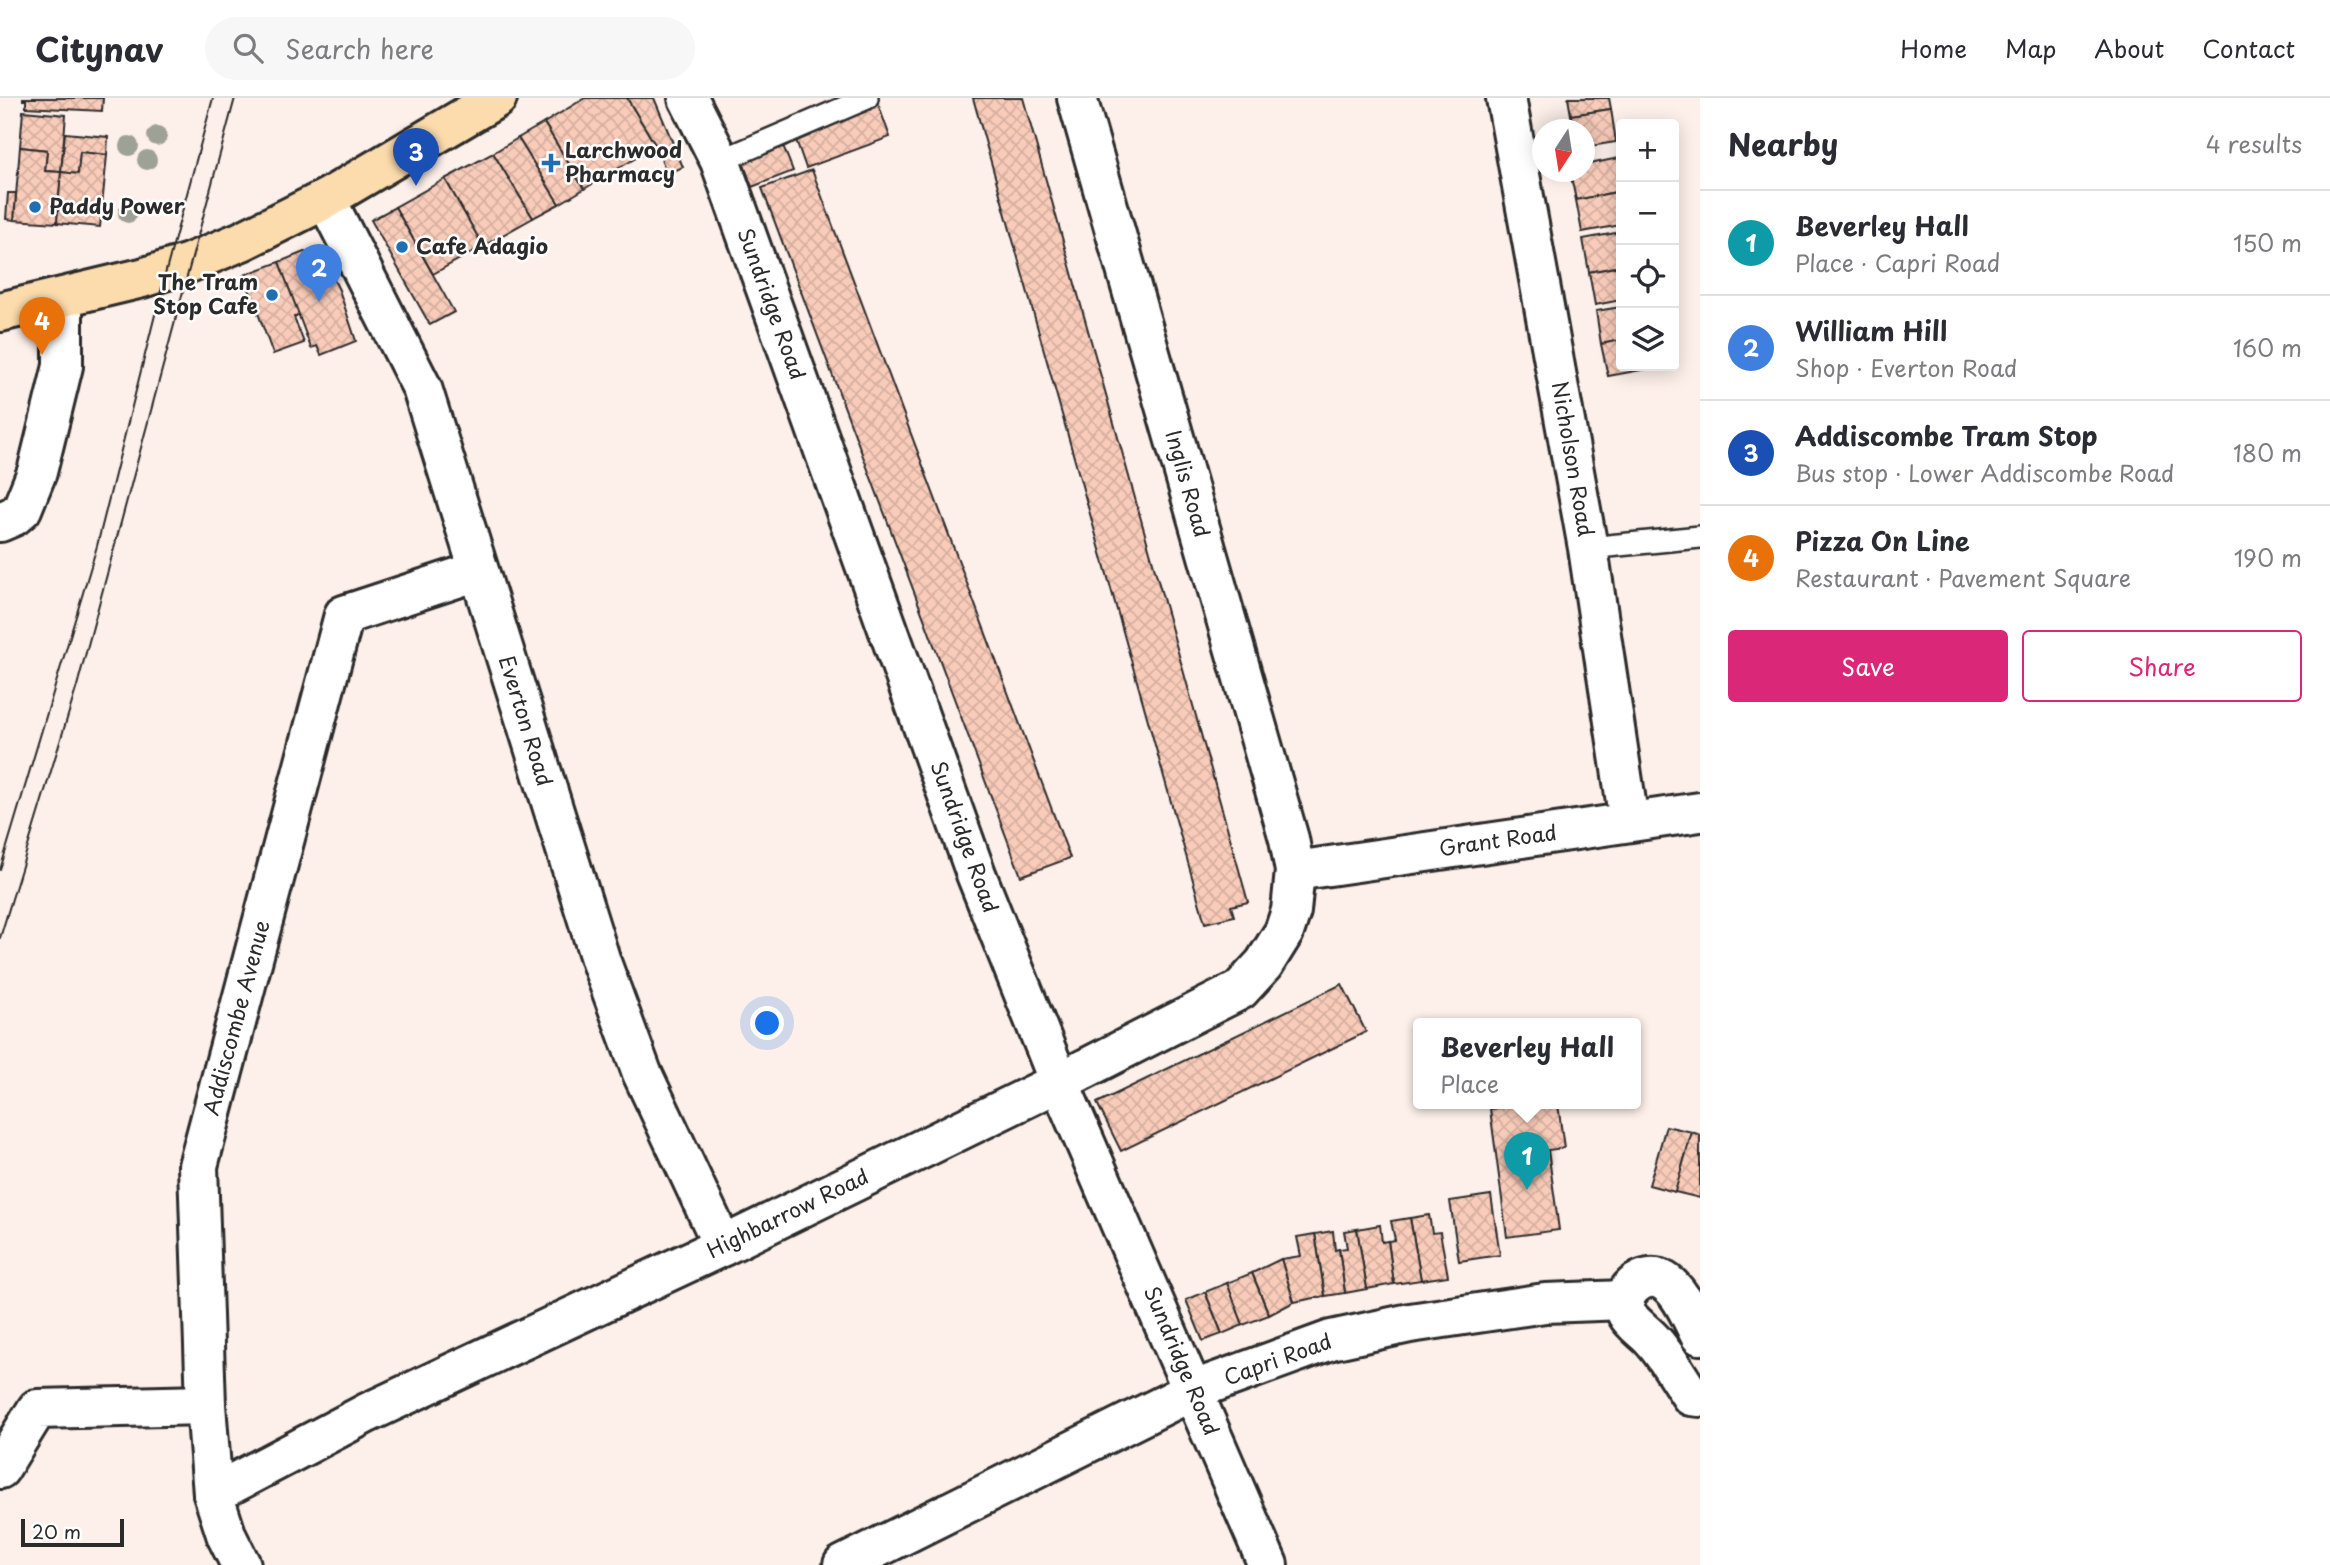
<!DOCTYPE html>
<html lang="en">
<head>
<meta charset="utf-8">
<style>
	body { margin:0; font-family:"Playpen Sans",sans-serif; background:#f7f7f7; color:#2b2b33 }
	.controls { position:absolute; right:21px; top:21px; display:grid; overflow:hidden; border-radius:7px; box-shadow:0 4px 18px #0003 }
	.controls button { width:63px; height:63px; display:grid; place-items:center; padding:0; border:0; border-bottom:2px solid #e1e1e2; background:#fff; color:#2b2b33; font:35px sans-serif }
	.compass { position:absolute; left:1532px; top:21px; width:63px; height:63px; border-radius:50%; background:#fff; box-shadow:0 4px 18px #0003; rotate:192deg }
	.scale { position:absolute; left:21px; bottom:18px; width:103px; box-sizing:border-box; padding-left:7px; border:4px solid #2b2b2b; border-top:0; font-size:19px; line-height:24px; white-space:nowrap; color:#2b2b2b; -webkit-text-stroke:5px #fff; paint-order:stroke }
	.you { position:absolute; left:768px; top:926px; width:24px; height:24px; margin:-18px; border:5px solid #fff; border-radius:50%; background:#1a73e8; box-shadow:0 0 0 10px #1a73e833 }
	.badge { display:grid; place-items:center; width:46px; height:46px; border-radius:50%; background:#db2777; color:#fff; font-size:23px; font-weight:700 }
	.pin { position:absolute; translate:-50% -58px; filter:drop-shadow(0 2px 4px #0008) }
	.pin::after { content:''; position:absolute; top:37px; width:24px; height:21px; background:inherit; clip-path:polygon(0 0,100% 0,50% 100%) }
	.popup { position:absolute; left:1413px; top:920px; width:228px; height:91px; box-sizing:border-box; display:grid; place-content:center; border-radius:7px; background:#fff; filter:drop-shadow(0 2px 5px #0005); font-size:23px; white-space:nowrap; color:#7c7c81 }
	.popup b { font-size:26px; color:#2b2b33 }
	.popup::after { content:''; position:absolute; left:50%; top:100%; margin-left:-14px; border:14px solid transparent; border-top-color:#fff }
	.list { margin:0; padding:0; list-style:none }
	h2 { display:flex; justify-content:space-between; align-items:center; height:91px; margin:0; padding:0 28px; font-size:30px }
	h2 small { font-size:23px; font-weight:400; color:#7c7c81 }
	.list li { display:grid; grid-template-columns:46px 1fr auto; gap:21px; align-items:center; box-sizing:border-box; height:105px; padding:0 28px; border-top:2px solid #e1e1e2 }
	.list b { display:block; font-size:26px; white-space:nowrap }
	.list p { margin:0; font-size:23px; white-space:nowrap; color:#7c7c81 }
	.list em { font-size:23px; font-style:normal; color:#7c7c81 }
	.actions { display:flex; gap:14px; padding:21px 28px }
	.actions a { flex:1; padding:16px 0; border:2px solid #db2777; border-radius:7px; text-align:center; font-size:24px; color:#db2777 }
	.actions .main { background:#db2777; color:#fff }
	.icon { flex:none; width:38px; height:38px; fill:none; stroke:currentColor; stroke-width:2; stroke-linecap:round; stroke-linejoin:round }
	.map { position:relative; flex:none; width:1700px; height:1467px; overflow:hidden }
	header { display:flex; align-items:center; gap:42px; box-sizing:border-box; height:98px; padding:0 35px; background:#fff; border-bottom:2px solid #e1e1e2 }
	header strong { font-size:33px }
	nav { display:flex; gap:38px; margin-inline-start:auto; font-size:24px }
	.search { width:490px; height:63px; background:#f7f7f7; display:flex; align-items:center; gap:18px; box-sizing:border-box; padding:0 24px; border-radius:38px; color:#7c7c81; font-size:26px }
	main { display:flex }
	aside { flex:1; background:#fff }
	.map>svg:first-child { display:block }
	.building { fill:url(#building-cross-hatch); stroke:#2b2b2b; stroke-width:2 }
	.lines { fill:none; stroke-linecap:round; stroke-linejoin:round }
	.service-casing { stroke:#2b2b2b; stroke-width:26 }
	.minor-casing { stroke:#2b2b2b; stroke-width:44 }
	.primary-casing { stroke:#2b2b2b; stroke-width:44 }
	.service { stroke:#fff; stroke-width:21 }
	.minor { stroke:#fff; stroke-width:38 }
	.primary { stroke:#fcdcac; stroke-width:38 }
	.tram { stroke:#2b2b2b; stroke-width:2 }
	.tree { fill:#9ea296 }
	.poi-dot { fill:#1f6fb2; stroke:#fff; stroke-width:2.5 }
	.labels { text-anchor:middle; stroke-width:5; stroke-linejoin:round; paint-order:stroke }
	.poi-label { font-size:21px; font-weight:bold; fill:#2b2b2b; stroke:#fff; text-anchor:start }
	.street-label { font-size:21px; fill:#2b2b2b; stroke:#fff }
</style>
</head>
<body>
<header>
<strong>Citynav</strong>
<div class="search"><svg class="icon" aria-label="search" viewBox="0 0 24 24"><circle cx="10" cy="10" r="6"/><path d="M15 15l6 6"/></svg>Search here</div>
<nav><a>Home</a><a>Map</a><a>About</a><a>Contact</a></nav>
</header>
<main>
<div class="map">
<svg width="1700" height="1467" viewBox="0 0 1700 1467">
	<defs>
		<pattern id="building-cross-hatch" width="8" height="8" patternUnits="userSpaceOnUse" patternTransform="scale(1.75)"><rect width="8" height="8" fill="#f9ccba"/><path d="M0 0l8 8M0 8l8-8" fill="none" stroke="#d6afa0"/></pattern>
	</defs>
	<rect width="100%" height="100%" fill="#fdf0ea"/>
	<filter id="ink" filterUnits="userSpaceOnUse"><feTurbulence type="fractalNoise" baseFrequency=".0143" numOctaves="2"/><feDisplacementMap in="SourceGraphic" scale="14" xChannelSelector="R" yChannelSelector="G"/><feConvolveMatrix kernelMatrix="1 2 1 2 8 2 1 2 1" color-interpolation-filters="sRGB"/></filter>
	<g filter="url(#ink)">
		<g class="building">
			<polygon points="23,0 103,0 102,13 26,9 26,2 23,2"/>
			<polygon points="585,0 627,0 656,48 584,91 544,25"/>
			<polygon points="627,0 654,0 683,69 667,76 656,48"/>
			<polygon points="973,0 1023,0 1248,804 1231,808 1234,818 1205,825"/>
			<polygon points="1568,0 1609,0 1611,11 1571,17"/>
			<polygon points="877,3 890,39 806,70 793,33"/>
			<polygon points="1611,11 1616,44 1584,49 1584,32 1573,32 1571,17"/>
			<polygon points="23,13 66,17 61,74 45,73 47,52 20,49"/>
			<polygon points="544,25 584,91 559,106 518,40"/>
			<polygon points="65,35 108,39 107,57 80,54 78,76 61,74"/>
			<polygon points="518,40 559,106 533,120 493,55"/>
			<polygon points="782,45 793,73 752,89 742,61"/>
			<polygon points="20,49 47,52 45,73 61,74 57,125 14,122"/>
			<polygon points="80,54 107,57 100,129 57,125 61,74 78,76"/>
			<polygon points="493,55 533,120 483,148 445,81"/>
			<polygon points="1619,60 1621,93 1576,102 1570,74 1584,74 1584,67"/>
			<polygon points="812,72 1070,760 1021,778 762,90"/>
			<polygon points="445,81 483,148 433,176 395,109"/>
			<polygon points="1621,93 1621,127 1582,134 1576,102"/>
			<polygon points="8,95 16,95 14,122 6,121"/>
			<polygon points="395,109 454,214 430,227 371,122"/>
			<polygon points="1621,134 1621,168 1589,174 1583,141"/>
			<polygon points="304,154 322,158 339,192 356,243 321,257 317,248 311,250 279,164"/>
			<polygon points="279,164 299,217 294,219 304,245 273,256 244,177"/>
			<polygon points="1621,168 1621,202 1595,207 1589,174"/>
			<polygon points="1621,209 1621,242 1601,246 1596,213"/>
			<polygon points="1621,242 1621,268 1657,269 1608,278 1601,246"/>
			<polygon points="1342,886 1366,934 1121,1053 1097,1005"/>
			<polygon points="1523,1006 1558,1006 1564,1050 1548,1052 1559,1132 1507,1139 1490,1011"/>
			<polygon points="1666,1028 1692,1034 1675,1094 1649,1087"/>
			<polygon points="1692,1034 1700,1037 1700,1100 1675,1094"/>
			<polygon points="1491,1097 1500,1157 1459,1163 1450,1103"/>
			<polygon points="1429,1117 1432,1135 1440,1134 1448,1178 1421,1182 1410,1120"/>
			<polygon points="1410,1120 1421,1182 1394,1186 1388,1143 1395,1142 1391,1123"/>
			<polygon points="1380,1127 1382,1144 1388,1143 1394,1186 1367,1191 1357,1131"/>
			<polygon points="1357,1131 1367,1191 1345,1195 1339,1151 1347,1150 1344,1133"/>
			<polygon points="1333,1133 1335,1152 1339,1151 1345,1195 1325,1198 1315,1136"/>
			<polygon points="1315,1136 1325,1198 1294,1204 1281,1161 1301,1158 1297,1139"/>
			<polygon points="1281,1161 1294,1204 1269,1217 1252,1175"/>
			<polygon points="1252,1175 1269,1217 1243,1227 1227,1185"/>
			<polygon points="1227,1185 1243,1227 1222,1236 1205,1194"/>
			<polygon points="1205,1194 1222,1236 1203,1243 1186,1202"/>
		</g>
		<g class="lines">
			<defs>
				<g id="service">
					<polyline points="720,63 867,0"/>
					<polyline points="1588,450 1700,439"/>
				</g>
				<g id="minor">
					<polyline points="688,0 720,63 976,776 1059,984 1268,1467"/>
					<polyline points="1506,0 1588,450 1629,724"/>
					<polyline points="326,101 422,290 601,864 642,975 723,1148"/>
					<polyline points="0,424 14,418 22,411 37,374 63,268 63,200"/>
					<polyline points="1295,773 1700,714"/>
					<path d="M1700 1237C1691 1220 1681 1193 1664 1183 1644 1171 1616 1195 1627 1216 1633 1227 1647 1235 1654 1244 1668 1260 1679 1280 1691 1298L1700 1299"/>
					<polyline points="0,1371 37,1311 206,1307"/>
					<polyline points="213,1396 367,1315 723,1148 1059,984 1240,892 1264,866 1284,834 1291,813 1295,773 1289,741 1077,0"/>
					<polyline points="241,1467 227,1439 213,1396 206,1307 198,1068 344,517 478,473"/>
					<polyline points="843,1467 1194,1292 1331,1242 1410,1225 1545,1205 1625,1202"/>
				</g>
				<polyline id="primary" points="0,214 142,180 189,165 242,143 326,101 497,0"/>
			</defs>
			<use href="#service" class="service-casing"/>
			<use href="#minor" class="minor-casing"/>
			<use href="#primary" class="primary-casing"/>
			<use href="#service" class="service"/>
			<use href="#minor" class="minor"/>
			<use href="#primary" class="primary"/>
			<g class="tram">
				<polyline points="0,772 97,448 166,173 213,0"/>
				<polyline points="0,840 77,588 235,0"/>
			</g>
		</g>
		<g class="tree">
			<circle cx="157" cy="38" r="10"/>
			<circle cx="129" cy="48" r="10"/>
			<circle cx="147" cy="62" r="10"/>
			<circle cx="128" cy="115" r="10"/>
		</g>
	</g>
	<g class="poi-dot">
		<path d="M547.5 54.5h7v7h7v7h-7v7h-7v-7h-7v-7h7z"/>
		<circle cx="35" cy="109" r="7"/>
		<circle cx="402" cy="149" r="7"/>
		<circle cx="272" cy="197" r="7"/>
	</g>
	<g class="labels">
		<g class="poi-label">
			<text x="565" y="60">Larchwood<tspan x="565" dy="24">Pharmacy</tspan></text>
			<text x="49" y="116">Paddy Power</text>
			<text x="416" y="156">Cafe Adagio</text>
			<text x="258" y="192" text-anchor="end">The Tram<tspan x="258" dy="24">Stop Cafe</tspan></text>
		</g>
		<g class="street-label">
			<text transform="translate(771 206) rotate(70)" y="7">Sundridge Road</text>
			<text transform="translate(1572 361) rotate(80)" y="7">Nicholson Road</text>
			<text transform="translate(1187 386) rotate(74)" y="7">Inglis Road</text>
			<text transform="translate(525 623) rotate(73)" y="7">Everton Road</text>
			<text transform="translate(964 739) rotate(70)" y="7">Sundridge Road</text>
			<text transform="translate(1498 743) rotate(-8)" y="7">Grant Road</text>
			<text transform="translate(237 920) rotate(-75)" y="7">Addiscombe Avenue</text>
			<text transform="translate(788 1116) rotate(-26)" y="7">Highbarrow Road</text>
			<text transform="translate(1278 1262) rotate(-20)" y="7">Capri Road</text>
			<text transform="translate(1181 1263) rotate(67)" y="7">Sundridge Road</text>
		</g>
	</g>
</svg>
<div class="controls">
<button>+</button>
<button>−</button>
<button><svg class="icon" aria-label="locate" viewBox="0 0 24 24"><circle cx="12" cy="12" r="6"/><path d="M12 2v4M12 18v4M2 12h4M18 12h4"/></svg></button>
<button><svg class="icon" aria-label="layers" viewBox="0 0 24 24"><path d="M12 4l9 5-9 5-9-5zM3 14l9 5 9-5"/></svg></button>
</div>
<svg class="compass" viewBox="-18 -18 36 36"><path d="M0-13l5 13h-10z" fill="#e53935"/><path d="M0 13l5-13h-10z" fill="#7c7c81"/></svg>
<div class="scale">20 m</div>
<div class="you"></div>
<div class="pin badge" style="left:1527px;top:1092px;background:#0f9aa8">1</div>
<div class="popup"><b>Beverley Hall</b>Place</div>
<div class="pin badge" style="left:319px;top:204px;background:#3f7fe0">2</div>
<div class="pin badge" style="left:416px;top:88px;background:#1a4fb4">3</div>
<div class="pin badge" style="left:42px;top:257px;background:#e8710a">4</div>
</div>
<aside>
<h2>Nearby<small>4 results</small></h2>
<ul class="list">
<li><span class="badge" style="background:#0f9aa8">1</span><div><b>Beverley Hall</b><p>Place · Capri Road</p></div><em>150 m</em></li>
<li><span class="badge" style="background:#3f7fe0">2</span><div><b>William Hill</b><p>Shop · Everton Road</p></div><em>160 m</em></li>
<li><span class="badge" style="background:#1a4fb4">3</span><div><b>Addiscombe Tram Stop</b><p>Bus stop · Lower Addiscombe Road</p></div><em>180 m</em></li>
<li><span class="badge" style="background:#e8710a">4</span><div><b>Pizza On Line</b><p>Restaurant · Pavement Square</p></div><em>190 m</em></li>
</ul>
<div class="actions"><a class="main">Save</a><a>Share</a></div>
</aside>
</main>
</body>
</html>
